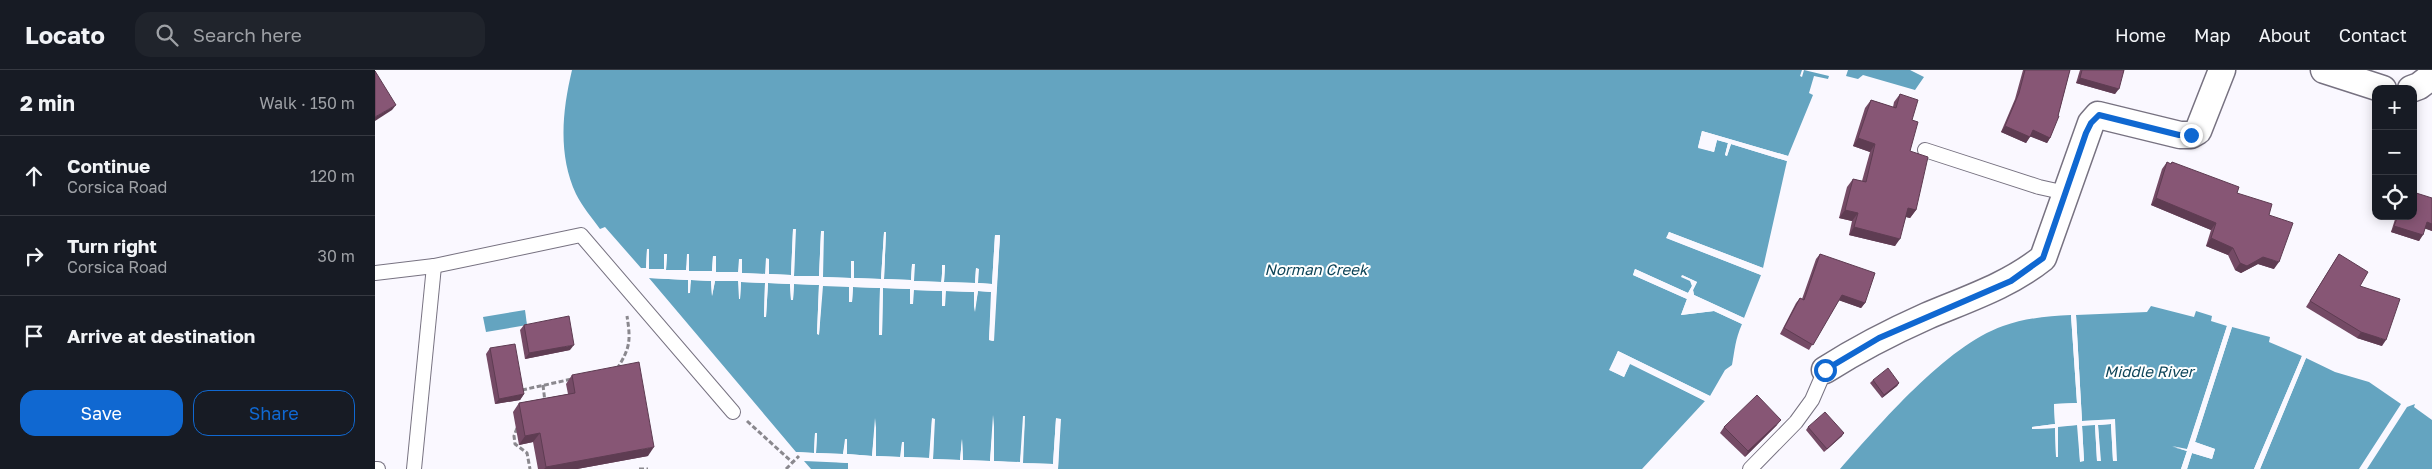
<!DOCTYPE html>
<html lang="en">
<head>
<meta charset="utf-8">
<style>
	body { margin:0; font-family:"Golos Text",sans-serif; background:#20242c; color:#f1f3f6 }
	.controls { position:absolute; right:15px; top:15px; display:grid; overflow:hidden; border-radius:10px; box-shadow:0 2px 12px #0003 }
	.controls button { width:45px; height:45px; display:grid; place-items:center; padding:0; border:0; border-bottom:1px solid #363941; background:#171b24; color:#f1f3f6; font:25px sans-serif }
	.stop { position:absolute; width:15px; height:15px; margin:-11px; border:4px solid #1068d1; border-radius:50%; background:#fff }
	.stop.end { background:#1068d1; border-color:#fff; box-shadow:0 1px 5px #0008 }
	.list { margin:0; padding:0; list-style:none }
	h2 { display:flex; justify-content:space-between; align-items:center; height:65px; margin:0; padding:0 20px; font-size:21px }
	h2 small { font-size:16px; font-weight:400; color:#9ea1a6 }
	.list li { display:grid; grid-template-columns:32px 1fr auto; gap:15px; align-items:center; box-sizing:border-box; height:80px; padding:0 20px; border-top:1px solid #363941 }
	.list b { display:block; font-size:19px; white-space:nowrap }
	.list p { margin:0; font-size:16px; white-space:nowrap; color:#9ea1a6 }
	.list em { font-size:16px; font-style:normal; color:#9ea1a6 }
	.actions { display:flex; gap:10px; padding:15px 20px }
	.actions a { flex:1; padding:11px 0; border:1px solid #1068d1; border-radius:15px; text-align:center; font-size:18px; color:#1068d1 }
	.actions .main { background:#1068d1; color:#fff }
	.icon { flex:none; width:28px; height:28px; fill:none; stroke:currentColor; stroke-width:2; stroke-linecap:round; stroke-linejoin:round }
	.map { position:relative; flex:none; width:2057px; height:399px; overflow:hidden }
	header { display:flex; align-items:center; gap:30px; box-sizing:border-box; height:70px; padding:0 25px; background:#171b24; border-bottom:1px solid #363941 }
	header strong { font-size:24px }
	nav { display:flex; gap:28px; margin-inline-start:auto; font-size:18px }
	.search { width:350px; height:45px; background:#20242c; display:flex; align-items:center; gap:12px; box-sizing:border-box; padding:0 18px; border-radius:15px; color:#9ea1a6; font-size:19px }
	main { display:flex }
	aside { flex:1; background:#171b24 }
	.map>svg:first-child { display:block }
	.water { fill:#64a4c0 }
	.pier { fill:#faf8ff; fill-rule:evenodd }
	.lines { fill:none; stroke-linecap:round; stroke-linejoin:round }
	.lane-casing { stroke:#777281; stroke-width:16 }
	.street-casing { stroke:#777281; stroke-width:29 }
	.path { stroke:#8a888e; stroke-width:3; stroke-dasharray:5 2.5; stroke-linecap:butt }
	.lane { stroke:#fff; stroke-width:14 }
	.street { stroke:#fff; stroke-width:26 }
	.wall { fill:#744a65 }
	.shaded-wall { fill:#5e3c52 }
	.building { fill:#875675; stroke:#5e3c52 }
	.route { stroke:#1068d1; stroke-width:6 }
	.labels { text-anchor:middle; stroke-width:4; stroke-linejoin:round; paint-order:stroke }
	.water-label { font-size:15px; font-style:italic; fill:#0e4559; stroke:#fff }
</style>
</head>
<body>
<header>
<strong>Locato</strong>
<div class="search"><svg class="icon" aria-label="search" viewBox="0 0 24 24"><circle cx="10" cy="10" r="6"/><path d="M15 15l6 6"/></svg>Search here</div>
<nav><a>Home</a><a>Map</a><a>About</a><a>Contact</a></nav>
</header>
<main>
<aside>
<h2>2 min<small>Walk · 150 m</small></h2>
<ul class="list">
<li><svg class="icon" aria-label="ahead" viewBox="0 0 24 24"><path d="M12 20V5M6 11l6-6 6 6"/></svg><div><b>Continue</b><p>Corsica Road</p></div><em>120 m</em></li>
<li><svg class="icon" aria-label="right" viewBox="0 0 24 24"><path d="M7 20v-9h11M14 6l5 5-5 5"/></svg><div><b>Turn right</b><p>Corsica Road</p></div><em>30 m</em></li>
<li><svg class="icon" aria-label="arrive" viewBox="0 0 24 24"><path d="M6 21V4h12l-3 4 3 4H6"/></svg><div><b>Arrive at destination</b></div></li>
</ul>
<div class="actions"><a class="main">Save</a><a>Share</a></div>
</aside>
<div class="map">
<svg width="2057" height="399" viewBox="0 0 2057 399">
	<rect width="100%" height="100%" fill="#faf8ff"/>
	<g class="water">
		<path d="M197 0H1427L1425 6 1427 7 1429 0 1454 6 1453 9 1439 6 1434 23 1438 25 1413 86 1327 61 1323 78 1339 82 1342 70 1353 73 1350 85 1352 86 1356 74 1412 91 1388 198 1294 162 1292 168 1386 205 1369 248 1319 225 1318 220 1322 212 1307 205 1316 211 1317 216 1313 223 1260 199 1258 205 1312 229 1306 245 1339 241 1367 254C1360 270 1360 279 1357 295L1350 300 1335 326 1243 281 1235 300 1249 307 1255 293 1330 331 1267 399H683L685 349H681L678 394 647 393 650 346 645 393 619 391V345L615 391 588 390 587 369 585 390 558 389 559 349H557L555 388 529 387V373H527L526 387 500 386V348L497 386 472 384 471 369 468 384 441 383 442 364 440 363 439 383 421 382 274 208 313 210V223H315L316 210 336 211 337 226 340 211H364L365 229 366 212 390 213 389 246 391 247 393 213 415 214 416 230 418 229 419 214 444 215 442 264H444L447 216H474V232H477L478 217 505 218 504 265H507L508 218 535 219V234H538V220L568 221 567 236 570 235V221L599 222 600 242 603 221 617 222 614 270 618 271 625 166 620 165 617 214 603 213V199L601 198 600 213 569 212 570 195H567V212L539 211V194L537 195 536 210 509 209 511 162 509 163 506 209 479 208V192L477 191 476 208 448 207V161L446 162 444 207 419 206 420 159 418 160 416 205 394 204V189H391V204L366 203 367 189H364V203L341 202V186H338L337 201H314V184L311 200H291L292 184H289V199H273L274 180H272L271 199 266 198 230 157 225 159C217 148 207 136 201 124 183 85 187 42 197 0Z"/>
		<polygon points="1473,0 1535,0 1549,7 1540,20 1488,5 1483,9 1471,6"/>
		<path d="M1776 236 1819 247 1821 241 1837 246 1836 251 1852 256 1812 380 1798 377 1812 381 1806 399H1465C1505 354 1571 276 1628 256 1651 248 1673 246 1696 245L1702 333 1679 334 1680 354 1657 357V359L1680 358 1681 386 1683 387 1682 356 1703 355 1705 391H1709L1707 355H1720L1722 391H1725L1723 355 1736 354 1738 391 1740 350 1707 351 1701 245 1772 242Z"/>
		<polygon points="150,240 152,255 111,262 108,247"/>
		<polygon points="1857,257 1895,267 1894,272 1927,286 1879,399 1812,399 1817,383 1837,389 1840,379 1820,372"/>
		<polygon points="1931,288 1960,302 1994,312 2026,334 1984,399 1885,399"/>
		<polygon points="2040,334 2039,337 2057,350 2057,399 1992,399 2032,337"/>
		<polygon points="429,391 474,393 473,399 436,399"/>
	</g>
	<g class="pier">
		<polygon points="1327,61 1413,86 1412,91 1356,74 1352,86 1350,85 1353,73 1342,70 1339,82 1323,77"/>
		<polygon points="418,159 421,159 419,206 444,206 446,161 449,161 448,207 476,208 476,191 479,191 479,208 506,209 509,162 511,162 509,209 536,210 537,194 540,194 539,211 566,212 568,195 570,195 569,212 600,213 601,198 604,199 603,213 617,214 620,165 625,165 619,271 614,270 616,222 603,221 599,242 599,222 571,221 570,236 567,236 567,221 539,220 538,234 535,234 535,219 508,218 507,265 504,265 505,218 478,217 477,232 474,232 474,217 448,216 444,265 442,264 444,215 419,214 418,230 416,230 415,214 393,213 391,247 389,247 390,213 366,212 365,229 364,229 363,211 340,211 337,226 336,211 316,210 313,224 313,210 274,208 272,206 619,221 619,216 291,202 268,201 266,198 271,198 272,179 274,179 274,199 289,199 289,184 292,184 291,200 311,200 312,184 314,184 314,201 337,201 338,186 341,186 341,202 363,202 364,189 367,189 367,203 390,204 391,188 394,189 394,204 416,205"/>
		<polygon points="1294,162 1388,198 1387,201 1295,165 1294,167 1387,202 1386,205 1291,168"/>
		<polygon points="1260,199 1313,223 1317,216 1315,211 1306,207 1307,205 1322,212 1318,220 1319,225 1369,248 1368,251 1318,227 1316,223 1312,225 1261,204 1314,227 1310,242 1340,239 1368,252 1367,254 1339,241 1306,245 1312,229 1258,205"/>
		<path d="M1696 245H1701L1707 351 1740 349 1742 391H1738L1736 354 1723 355 1726 391H1722L1720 355 1707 356 1709 391 1705 392 1702 355 1683 357V387H1681L1680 358 1657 359V357L1680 354 1679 334 1702 333ZM1704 334 1705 355 1703 353 1682 354V337Z"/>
		<polygon points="1852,256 1855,257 1814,382 1809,399 1806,399 1812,381 1797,376 1812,379"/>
		<polygon points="1855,257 1857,257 1820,372 1840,379 1837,389 1817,383 1812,399 1809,399 1816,381 1835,386 1837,380 1819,375 1818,372"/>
		<polygon points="1243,281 1335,326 1333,328 1244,284 1238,299 1247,303 1256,291 1332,329 1330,331 1255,294 1249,307 1234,300"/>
		<polygon points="1927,286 1929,287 1881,399 1879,399"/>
		<polygon points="1929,287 1931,288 1885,399 1882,399"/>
		<polygon points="618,345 619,391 645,392 648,346 650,346 648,393 678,394 681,348 686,349 683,399 681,399 681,395 439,385 423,385 421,382 439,383 440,363 442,363 441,383 468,384 470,369 472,369 472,384 497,386 501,348 501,386 525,387 527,372 529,372 529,387 554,388 557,348 560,349 558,389 585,390 587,369 588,390 615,391"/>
		<polygon points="427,389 584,396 594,397 596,399 557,397 554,399 554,397 528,396 528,399 525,399 525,396 498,395 497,399 494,399 494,394 477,393 476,399 473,399 473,393"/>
	</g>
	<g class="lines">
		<defs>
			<g id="lane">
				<polyline points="1550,80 1664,117 1691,123"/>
				<polyline points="0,203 59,196 206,165 358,342"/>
				<polyline points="0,399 3,399"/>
				<polyline points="39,399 59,196"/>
				<polyline points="1375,399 1421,352 1437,330 1450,300"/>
			</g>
			<g id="street">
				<polyline points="1949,0 2008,19"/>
				<polyline points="2036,19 2044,16 2057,6"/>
				<path d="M1450 300C1483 279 1516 262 1552 246 1592 229 1633 216 1668 188L1716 53 1723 45 1805 65H1816L1823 61 1847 0"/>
			</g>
		</defs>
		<use href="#lane" class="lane-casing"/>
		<use href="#street" class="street-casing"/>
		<g class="path">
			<path d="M242 299C255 278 256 271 252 246"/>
			<polyline points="168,315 170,332"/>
			<polyline points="147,320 197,309"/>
			<polyline points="372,351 417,392"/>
			<polyline points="142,358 139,366 140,374 152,383 155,399"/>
			<polyline points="264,399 273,399"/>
			<polyline points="411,399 424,386"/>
		</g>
		<use href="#lane" class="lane"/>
		<use href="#street" class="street"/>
	</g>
	<g class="wall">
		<polygon points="1648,0 1695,0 1683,46 1675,68 1672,73 1655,66 1651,73 1626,62 1640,29"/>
		<polygon points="1705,0 1749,0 1740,24 1701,13"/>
		<polygon points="1525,24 1537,50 1535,81 1541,140 1535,148 1531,147 1520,176 1474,165 1477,151 1464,148 1472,117 1478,109 1487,111 1495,82 1478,76 1490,38 1496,30 1518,37 1519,32"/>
		<polygon points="1792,92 1795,94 1797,92 1862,123 1894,145 1899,199 1883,194 1866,203 1860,200 1853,185 1831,176 1836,160 1776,135 1787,99"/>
		<polygon points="2057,128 2057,161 2050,158 2044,171 2016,162 2021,146 2038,146"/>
		<polygon points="1445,184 1490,233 1486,238 1464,230 1434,280 1405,264 1421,233 1425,228 1427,229 1441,189"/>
		<polygon points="1964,184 1985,216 2007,276 1982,268 1931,237"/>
		<polygon points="149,255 195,280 150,289 145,260"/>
		<polygon points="115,278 149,324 145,330 120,334 111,284"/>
		<polygon points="197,305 273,386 202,399 163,399 158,372 144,375 138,342 144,333 193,324 191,314"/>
		<polygon points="1498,310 1524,313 1522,316 1507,328 1495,313"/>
		<polygon points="1402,355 1370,387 1345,363 1349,357"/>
		<polygon points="1433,357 1467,366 1449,382 1431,360"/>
	</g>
	<g class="shaded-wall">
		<polygon points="1705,8 1744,19 1740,24 1701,13"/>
		<polygon points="21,35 17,40 0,51 0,47"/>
		<polygon points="1630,56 1655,67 1651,73 1626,62"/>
		<polygon points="1658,60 1675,68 1672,73 1654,66"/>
		<polygon points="1483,68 1500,74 1495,82 1478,76"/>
		<polygon points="1781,128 1841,153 1836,160 1776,135"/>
		<polygon points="1533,138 1541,140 1535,148 1527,146"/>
		<polygon points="1470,140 1483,143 1477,151 1464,148"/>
		<polygon points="2052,152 2057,154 2057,161 2048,158"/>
		<polygon points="2019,156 2048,165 2044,171 2016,162"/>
		<polygon points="1479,157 1525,169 1520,176 1474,165"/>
		<polygon points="1836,168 1858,178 1853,185 1831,176"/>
		<polygon points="1888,187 1904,192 1899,199 1883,194 1866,203 1860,200 1865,193"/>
		<polygon points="1467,225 1490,233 1486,238 1463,230"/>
		<polygon points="1986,262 2011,270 2007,276 1982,268"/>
		<polygon points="199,275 195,280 150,289 154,283"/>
		<polygon points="1524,313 1522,316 1507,328 1509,325"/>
		<polygon points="149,324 145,330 120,334 124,329"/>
		<polygon points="1406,350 1402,355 1370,387 1373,381"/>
		<polygon points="165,363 158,372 144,375 150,366"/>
		<polygon points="1469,363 1467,366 1449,382 1452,379"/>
		<polygon points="279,377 273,386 202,399 169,399 171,397"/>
	</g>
	<g class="building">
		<polygon points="1650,0 1695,0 1683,46 1684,46 1675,68 1658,60 1655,67 1630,56 1644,23"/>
		<polygon points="1707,0 1749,0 1744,19 1705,8"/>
		<polygon points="0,1 21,35 0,47"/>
		<polygon points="1525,24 1543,30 1537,50 1543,52 1535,81 1553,87 1541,140 1533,138 1525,169 1479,157 1483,143 1470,140 1478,109 1491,112 1500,74 1483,68 1496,30 1521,38"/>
		<polygon points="1792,92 1796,94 1797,92 1864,117 1862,123 1897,134 1894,145 1918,153 1904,192 1888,187 1872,196 1865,193 1858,178 1836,168 1841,153 1781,128"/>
		<polygon points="2038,122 2057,128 2057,154 2052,152 2048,165 2019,156 2023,146 2038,146"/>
		<polygon points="1445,184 1500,203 1490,233 1467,225 1438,275 1409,258 1425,228 1429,230"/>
		<polygon points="1964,184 1993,202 1985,216 2025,229 2011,270 1986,262 1935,231"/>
		<polygon points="194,246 199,275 154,283 149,255"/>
		<polygon points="140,274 149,324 124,329 115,278"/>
		<polygon points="264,292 279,377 171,397 165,363 150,366 144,333 200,323 197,305"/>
		<polygon points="1513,298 1524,313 1509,325 1498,310"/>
		<polygon points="1382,325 1406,350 1373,381 1349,357"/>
		<polygon points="1450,342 1469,363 1452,379 1433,357"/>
	</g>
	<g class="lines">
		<polyline class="route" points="1450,300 1504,268 1636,211 1668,188 1711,63 1716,53 1724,45 1804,65 1816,65"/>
	</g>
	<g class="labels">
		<g class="water-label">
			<text x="941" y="205">Norman Creek</text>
			<text x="1774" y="307">Middle River</text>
		</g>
	</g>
</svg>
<div class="controls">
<button>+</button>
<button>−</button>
<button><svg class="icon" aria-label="locate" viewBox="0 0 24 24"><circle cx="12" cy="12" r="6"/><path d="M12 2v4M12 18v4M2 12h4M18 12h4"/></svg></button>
</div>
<div class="stop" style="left:1450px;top:300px"></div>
<div class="stop end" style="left:1816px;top:65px"></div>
</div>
</main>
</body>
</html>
